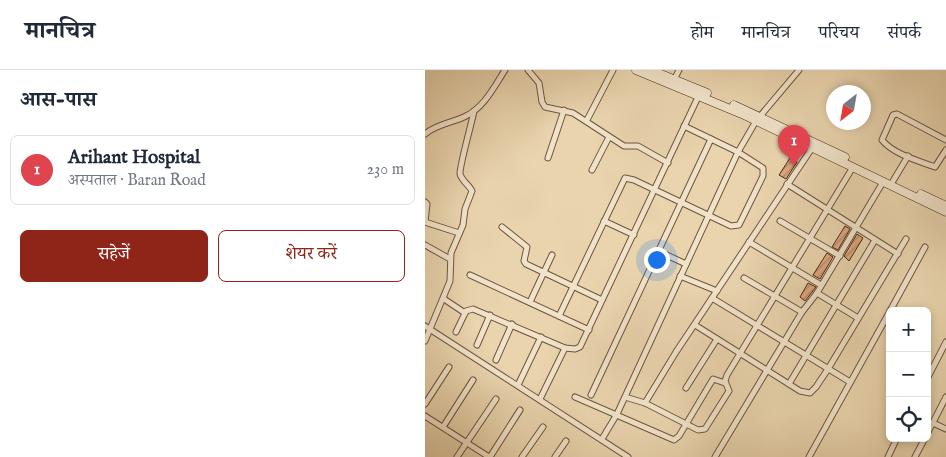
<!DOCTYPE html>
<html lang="hi">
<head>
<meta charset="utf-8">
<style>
	body { margin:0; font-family:"IM FELL English","Noto Serif Devanagari",serif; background:#f6f6f7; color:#1f2937 }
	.controls { position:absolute; right:15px; bottom:15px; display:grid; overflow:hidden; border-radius:8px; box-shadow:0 2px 8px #0003 }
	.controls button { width:45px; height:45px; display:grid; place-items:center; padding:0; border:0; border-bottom:1px solid #e0e1e3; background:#fff; color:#1f2937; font:25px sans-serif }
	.compass { position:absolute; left:401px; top:15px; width:45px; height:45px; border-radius:50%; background:#fff; box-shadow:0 2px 8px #0003; rotate:211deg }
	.you { position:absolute; left:231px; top:189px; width:18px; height:18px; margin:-12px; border:4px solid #fff; border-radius:50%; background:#1a73e8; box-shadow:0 0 0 8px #1a73e833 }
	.badge { display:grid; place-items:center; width:32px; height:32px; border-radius:50%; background:#8f2418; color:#fff; font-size:16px; font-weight:700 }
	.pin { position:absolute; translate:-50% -41px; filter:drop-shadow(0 1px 2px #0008) }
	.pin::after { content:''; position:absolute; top:26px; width:18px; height:15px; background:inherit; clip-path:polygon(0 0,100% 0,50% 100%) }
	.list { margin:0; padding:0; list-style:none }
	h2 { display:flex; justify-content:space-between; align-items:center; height:65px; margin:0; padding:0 20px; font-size:21px }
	h2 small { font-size:16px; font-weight:400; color:#747a83 }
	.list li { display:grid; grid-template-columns:32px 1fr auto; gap:15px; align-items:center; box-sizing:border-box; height:70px; margin:0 10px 10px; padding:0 10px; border:1px solid #e0e1e3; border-radius:8px }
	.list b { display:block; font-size:19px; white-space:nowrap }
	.list p { margin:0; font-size:16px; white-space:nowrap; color:#747a83 }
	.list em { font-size:16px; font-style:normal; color:#747a83 }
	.actions { display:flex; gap:10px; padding:15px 20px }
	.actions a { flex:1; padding:11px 0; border:1px solid #8f2418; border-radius:8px; text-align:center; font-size:18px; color:#8f2418 }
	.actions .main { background:#8f2418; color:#fff }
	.icon { flex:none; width:28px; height:28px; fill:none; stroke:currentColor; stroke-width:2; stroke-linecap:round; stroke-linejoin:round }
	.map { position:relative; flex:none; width:521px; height:387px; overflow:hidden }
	header { display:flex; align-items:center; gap:30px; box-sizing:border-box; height:70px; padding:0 25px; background:#fff; border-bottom:1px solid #e0e1e3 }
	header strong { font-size:24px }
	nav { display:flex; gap:28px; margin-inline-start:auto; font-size:18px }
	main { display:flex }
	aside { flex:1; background:#fff }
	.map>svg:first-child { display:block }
	.building { fill:url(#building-hatch); stroke:#442c19 }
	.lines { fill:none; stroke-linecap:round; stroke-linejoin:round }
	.minor-casing { stroke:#6d563e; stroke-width:7 }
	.secondary-casing { stroke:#442c19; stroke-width:9 }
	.minor { stroke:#f1e3ca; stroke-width:5 }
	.secondary { stroke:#f1e3ca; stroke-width:8 }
</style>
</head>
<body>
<header>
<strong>मानचित्र</strong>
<nav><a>होम</a><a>मानचित्र</a><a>परिचय</a><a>संपर्क</a></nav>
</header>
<main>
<aside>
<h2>आस-पास<small></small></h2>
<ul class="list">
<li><span class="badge" style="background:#e0444e">1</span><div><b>Arihant Hospital</b><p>अस्पताल · Baran Road</p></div><em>230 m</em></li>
</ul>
<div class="actions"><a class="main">सहेजें</a><a>शेयर करें</a></div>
</aside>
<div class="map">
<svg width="521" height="387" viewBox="0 0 521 387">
	<defs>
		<pattern id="building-hatch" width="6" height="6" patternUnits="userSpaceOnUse" patternTransform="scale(1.25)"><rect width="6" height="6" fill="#e0a780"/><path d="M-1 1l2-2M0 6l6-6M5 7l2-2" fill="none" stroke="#b78868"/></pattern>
	</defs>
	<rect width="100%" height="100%" fill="#e9d4ae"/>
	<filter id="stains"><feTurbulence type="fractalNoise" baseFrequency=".004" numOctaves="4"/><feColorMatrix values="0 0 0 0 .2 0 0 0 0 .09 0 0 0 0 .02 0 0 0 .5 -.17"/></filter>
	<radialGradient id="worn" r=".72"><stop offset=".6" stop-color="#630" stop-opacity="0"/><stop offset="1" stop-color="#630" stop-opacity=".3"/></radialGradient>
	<g class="building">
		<polygon points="365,88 372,92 361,109 354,105"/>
		<polygon points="420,156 425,159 413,180 407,177"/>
		<polygon points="432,164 438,168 424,191 419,186"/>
		<polygon points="402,183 408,187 395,209 388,205"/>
		<polygon points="383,213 391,217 380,231 375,227"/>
	</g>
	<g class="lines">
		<defs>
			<g id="minor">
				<polyline points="103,0 114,13 117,32 120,37 148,43 199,76 213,76 243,93"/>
				<polyline points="249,10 254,0"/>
				<polyline points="162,50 188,0"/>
				<path d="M0 64C12 54 26 53 39 47 59 38 69 17 80 0"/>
				<path d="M521 70 472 44 468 45 457 70C468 84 494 91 510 97L521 80"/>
				<polyline points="123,88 139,40"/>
				<polyline points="167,100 184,67"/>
				<polyline points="468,111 483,86"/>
				<polyline points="362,114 473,184"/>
				<polyline points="0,132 2,134 0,152 34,163"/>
				<polyline points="179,151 209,165"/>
				<polyline points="355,151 415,186"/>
				<polyline points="77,157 102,177 99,191 101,194 177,230"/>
				<polyline points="324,172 396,215"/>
				<polyline points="0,175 25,189"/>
				<polyline points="233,181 261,194"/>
				<polyline points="45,205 164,260"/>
				<polyline points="255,206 292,221"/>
				<polyline points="319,208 377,242"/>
				<polyline points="392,223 433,248"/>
				<polyline points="287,228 425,312"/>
				<polyline points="19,229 40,243"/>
				<polyline points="105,232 127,185"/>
				<polyline points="465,241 500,177"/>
				<polyline points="134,246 200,108 209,110 306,156 314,155 338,106 338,98 313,82 259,56"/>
				<polyline points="270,255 375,321 385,323 391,317 403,299 481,169"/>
				<polyline points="0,256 203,387"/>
				<polyline points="31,262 41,241 48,239 140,278 150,279 155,277 274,25"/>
				<path d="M0 271 25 211 26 183 38 155 40 139 47 121C44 115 37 111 35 104 34 98 47 52 49 41"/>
				<polyline points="52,275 65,245"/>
				<polyline points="71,290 87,254"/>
				<polyline points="502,309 521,272"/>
				<polyline points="364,314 450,170"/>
				<polyline points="93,315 116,267"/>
				<polyline points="261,318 292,269"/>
				<polyline points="166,325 286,69"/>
				<polyline points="150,327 249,370 254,366 288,309 300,313"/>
				<polyline points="200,327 220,333 273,360 280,359 304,321 300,311 302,305 428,97"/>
				<polyline points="115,329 140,278"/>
				<polyline points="220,333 251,282 387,78"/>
				<polyline points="0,334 24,297"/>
				<polyline points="0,346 64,387"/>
				<polyline points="508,353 521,359"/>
				<polyline points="18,357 48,310"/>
				<polyline points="502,364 521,327"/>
				<polyline points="177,369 192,344 313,82 331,51 374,0"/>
				<polyline points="32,387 71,329"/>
				<polyline points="65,387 95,340"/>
				<polyline points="97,387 118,357"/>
				<polyline points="130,387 141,371"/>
				<polyline points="290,387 377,242 392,223 458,112"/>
				<polyline points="384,387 465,241"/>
				<polyline points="463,387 472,368"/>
				<polyline points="490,387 500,368"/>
			</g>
			<g id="secondary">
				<polyline points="211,0 317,44 521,142"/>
				<polyline points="226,0 282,23"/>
				<polyline points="309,35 420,87"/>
				<polyline points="496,124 521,136"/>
			</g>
		</defs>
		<use href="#minor" class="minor-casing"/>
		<use href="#secondary" class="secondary-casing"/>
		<use href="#minor" class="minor"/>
		<use href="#secondary" class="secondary"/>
	</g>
	<rect width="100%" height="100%" filter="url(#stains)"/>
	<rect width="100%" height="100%" fill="url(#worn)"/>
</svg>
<div class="controls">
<button>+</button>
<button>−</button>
<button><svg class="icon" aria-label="locate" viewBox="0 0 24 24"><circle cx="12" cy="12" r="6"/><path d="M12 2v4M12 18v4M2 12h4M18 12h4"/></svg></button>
</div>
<svg class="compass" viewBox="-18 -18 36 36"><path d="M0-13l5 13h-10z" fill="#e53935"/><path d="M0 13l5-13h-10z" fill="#747a83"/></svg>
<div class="you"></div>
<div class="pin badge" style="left:369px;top:96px;background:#e0444e">1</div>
</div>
</main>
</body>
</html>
